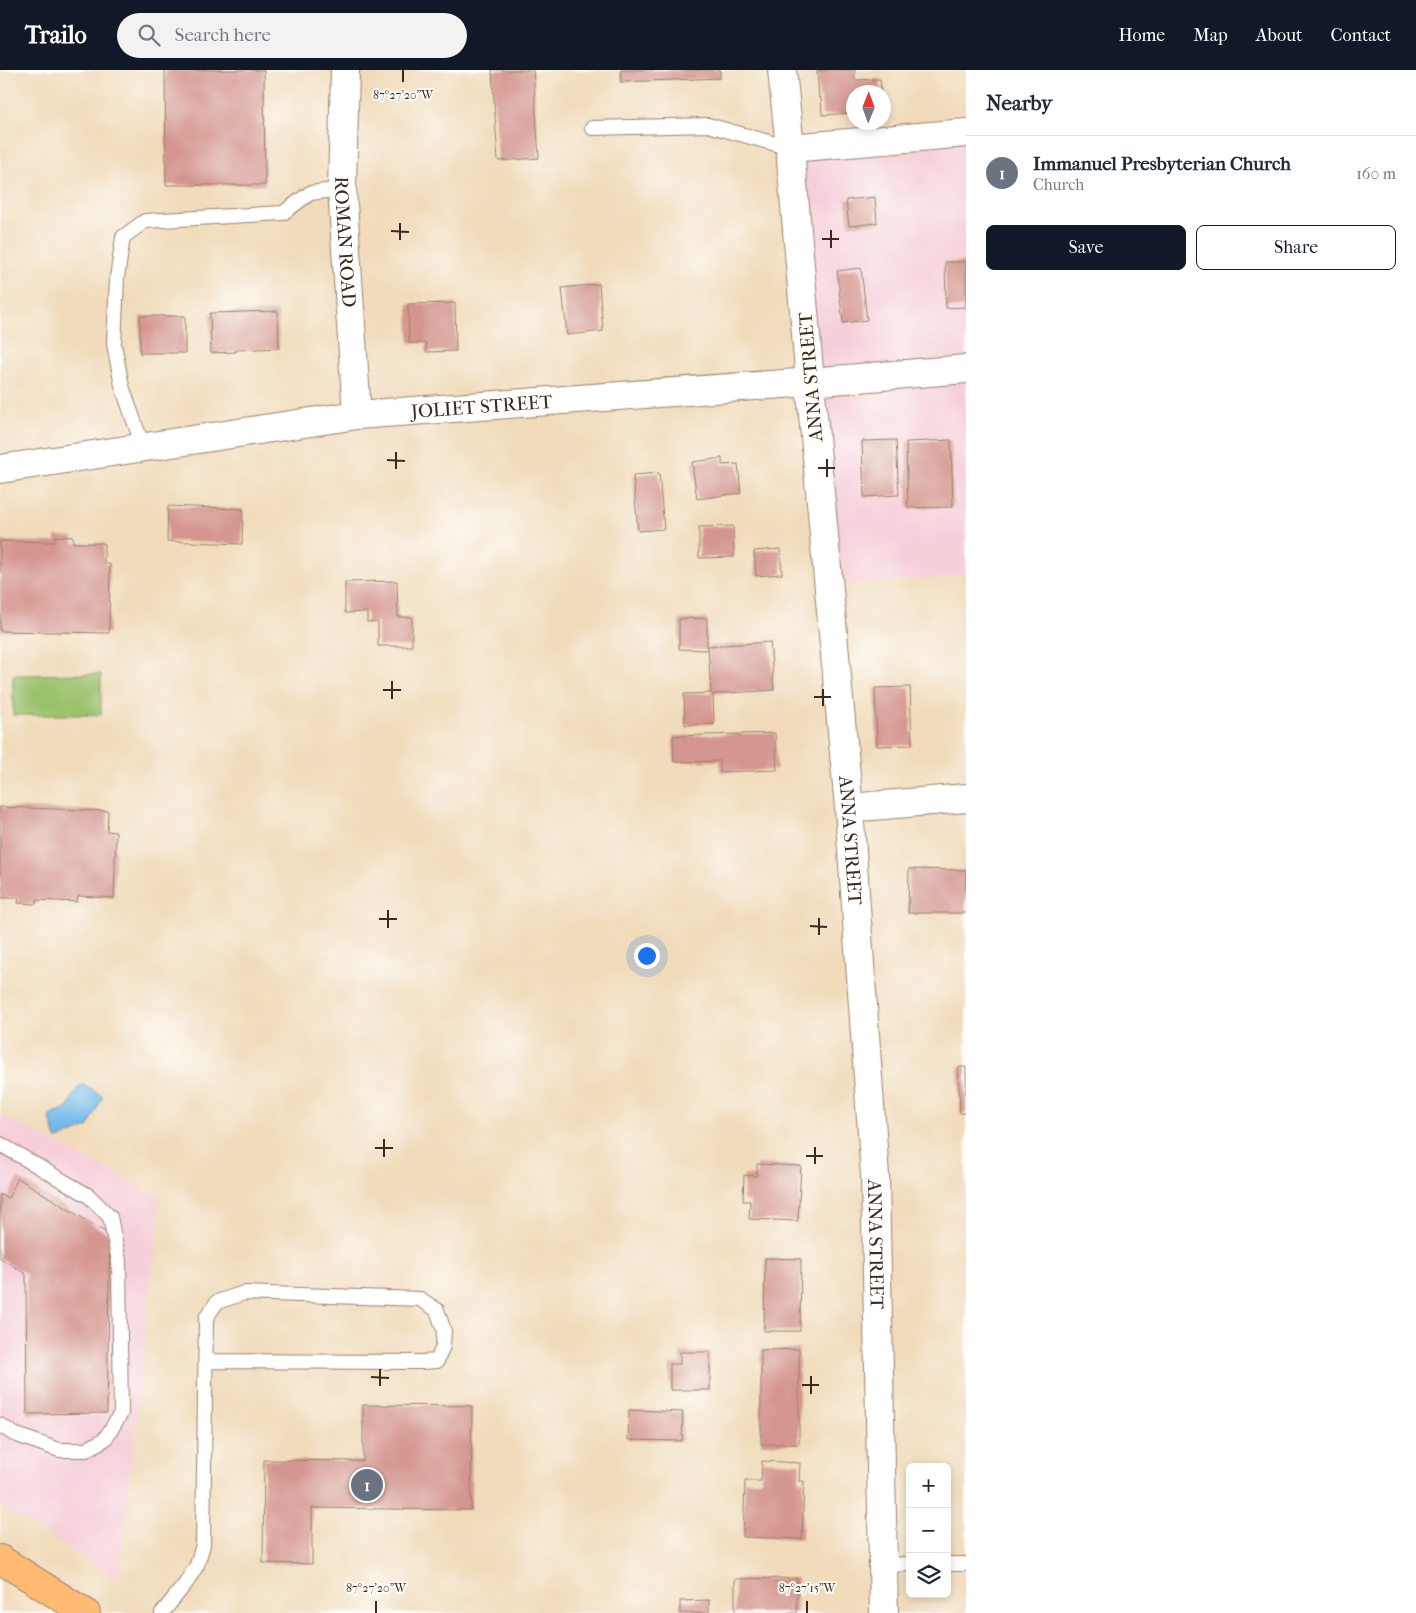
<!DOCTYPE html>
<html lang="en">
<head>
<meta charset="utf-8">
<style>
	body { margin:0; font-family:"IM FELL French Canon",serif; background:#f2f2f3; color:#1f2937 }
	.controls { position:absolute; right:15px; bottom:15px; display:grid; overflow:hidden; border-radius:8px; box-shadow:0 2px 8px #0003 }
	.controls button { width:45px; height:45px; display:grid; place-items:center; padding:0; border:0; border-bottom:1px solid #e0e1e3; background:#fff; color:#1f2937; font:25px sans-serif }
	.compass { position:absolute; left:846px; top:15px; width:45px; height:45px; border-radius:50%; background:#fff; box-shadow:0 2px 8px #0003; rotate:1deg }
	.you { position:absolute; left:646px; top:885px; width:18px; height:18px; margin:-12px; border:4px solid #fff; border-radius:50%; background:#1a73e8; box-shadow:0 0 0 8px #1a73e833 }
	.badge { display:grid; place-items:center; width:32px; height:32px; border-radius:50%; background:#111827; color:#fff; font-size:16px; font-weight:700 }
	.pin { position:absolute; translate:-50% -50%; border:2px solid #fff; box-shadow:0 1px 5px #0006 }
	.list { margin:0; padding:0; list-style:none }
	h2 { display:flex; justify-content:space-between; align-items:center; height:65px; margin:0; padding:0 20px; font-size:21px }
	h2 small { font-size:16px; font-weight:400; color:#747a83 }
	.list li { display:grid; grid-template-columns:32px 1fr auto; gap:15px; align-items:center; box-sizing:border-box; height:75px; padding:0 20px; border-top:1px solid #e0e1e3 }
	.list b { display:block; font-size:19px; white-space:nowrap }
	.list p { margin:0; font-size:16px; white-space:nowrap; color:#747a83 }
	.list em { font-size:16px; font-style:normal; color:#747a83 }
	.actions { display:flex; gap:10px; padding:15px 20px }
	.actions a { flex:1; padding:11px 0; border:1px solid #111827; border-radius:8px; text-align:center; font-size:18px; color:#111827 }
	.actions .main { background:#111827; color:#fff }
	.icon { flex:none; width:28px; height:28px; fill:none; stroke:currentColor; stroke-width:2; stroke-linecap:round; stroke-linejoin:round }
	.map { position:relative; flex:none; width:966px; height:1543px; overflow:hidden }
	header { display:flex; align-items:center; gap:30px; box-sizing:border-box; height:70px; padding:0 25px; background:#111827; color:#fff }
	header strong { font-size:24px }
	nav { display:flex; gap:28px; margin-inline-start:auto; font-size:18px }
	.search { width:350px; height:45px; background:#f2f2f3; display:flex; align-items:center; gap:12px; box-sizing:border-box; padding:0 18px; border-radius:28px; color:#747a83; font-size:19px }
	main { display:flex }
	aside { flex:1; background:#fff }
	.map>svg:first-child { display:block }
	.built { fill:#f6cfd9 }
	.green { fill:#9ac16c; stroke:#6a7645 }
	.water { fill:#72baea; stroke:#567284 }
	.building { fill:#d4968f }
	.lines { fill:none; stroke-linecap:round; stroke-linejoin:round }
	.service-casing { stroke:#96826c; stroke-width:16 }
	.minor-casing { stroke:#96826c; stroke-width:30 }
	.tertiary-casing { stroke:#96826c; stroke-width:30 }
	.primary-casing { stroke:#96826c; stroke-width:30 }
	.service { stroke:#fff; stroke-width:14 }
	.minor { stroke:#fff; stroke-width:28 }
	.tertiary { stroke:#fff; stroke-width:28 }
	.primary { stroke:#febb71; stroke-width:28 }
	.ticks { fill:none; stroke:#3b2a1e; stroke-width:2 }
	.labels { text-anchor:middle; stroke-width:4; stroke-linejoin:round; paint-order:stroke }
	.street-label { font-size:19px; fill:#3b2a1e; stroke:#fdfcf7 }
	.ticks-label { font-size:12px; text-anchor:middle; fill:#3b2a1e; stroke:#fdfcf7; stroke-width:4; stroke-linejoin:round; paint-order:stroke }
</style>
</head>
<body>
<header>
<strong>Trailo</strong>
<div class="search"><svg class="icon" aria-label="search" viewBox="0 0 24 24"><circle cx="10" cy="10" r="6"/><path d="M15 15l6 6"/></svg>Search here</div>
<nav><a>Home</a><a>Map</a><a>About</a><a>Contact</a></nav>
</header>
<main>
<div class="map">
<svg width="966" height="1543" viewBox="0 0 966 1543">
	<rect width="100%" height="100%" fill="#fdfcf7"/>
	<filter id="ink" filterUnits="userSpaceOnUse"><feTurbulence type="fractalNoise" baseFrequency=".02" numOctaves="2"/><feDisplacementMap in="SourceGraphic" scale="10" xChannelSelector="R" yChannelSelector="G"/><feConvolveMatrix kernelMatrix="1 2 1 2 8 2 1 2 1" color-interpolation-filters="sRGB"/></filter>
	<filter id="wash" filterUnits="userSpaceOnUse"><feTurbulence type="fractalNoise" baseFrequency=".0096" numOctaves="4" result="noise"/><feDisplacementMap in="SourceGraphic" scale="20" xChannelSelector="R" yChannelSelector="G"/><feGaussianBlur stdDeviation="1.12" result="paint"/><feColorMatrix in="noise" values="0 0 0 0 0 0 0 0 0 0 0 0 0 0 0 0 0 1.4 0 .05"/><feComposite in="paint" operator="in"/></filter>
	<g filter="url(#wash)">
		<rect width="100%" height="100%" fill="#f1dbbb"/>
		<g class="built">
			<polygon points="966,64 966,505 829,517 790,78"/>
			<polygon points="0,1045 161,1127 119,1509 0,1436"/>
		</g>
		<polygon class="green" points="101,604 101,645 13,645 13,605"/>
		<polygon class="water" points="83,1015 103,1026 88,1057 58,1069 56,1068 49,1046 51,1044 67,1038 79,1016"/>
		<g id="blocks">
			<g class="building">
				<polygon points="165,0 264,0 265,115 166,115"/>
				<polygon points="492,0 533,0 539,88 498,91"/>
				<polygon points="621,0 720,0 720,8 621,12"/>
				<polygon points="817,0 855,0 855,10 880,9 881,22 854,22 854,43 822,45 821,27 819,28"/>
				<polygon points="875,127 877,153 849,156 846,130"/>
				<polygon points="945,192 966,192 966,237 946,238"/>
				<polygon points="861,198 867,250 843,253 837,201"/>
				<polygon points="599,214 603,261 567,265 562,218"/>
				<polygon points="455,233 456,281 426,282 426,273 409,273 408,234"/>
				<polygon points="278,241 279,278 236,280 236,282 211,283 210,243"/>
				<rect x="140" y="246" width="45" height="37"/>
				<polygon points="896,370 899,425 864,427 862,371"/>
				<polygon points="951,370 953,437 908,438 906,372"/>
				<polygon points="722,388 722,395 738,394 741,423 697,429 692,392"/>
				<polygon points="659,403 664,459 638,461 633,405"/>
				<polygon points="168,436 243,439 242,474 167,471"/>
				<polygon points="733,456 734,487 699,488 699,457"/>
				<polygon points="55,466 73,467 73,473 104,473 104,494 110,494 109,563 0,561 0,471 55,472"/>
				<polygon points="780,479 782,504 756,506 754,481"/>
				<polygon points="397,511 398,547 412,547 412,576 378,576 378,552 367,552 367,542 345,543 345,512"/>
				<polygon points="707,548 707,580 679,579 679,549"/>
				<polygon points="770,572 774,620 713,624 714,654 685,655 684,624 711,623 708,576"/>
				<polygon points="910,617 912,675 877,676 875,618"/>
				<polygon points="775,663 777,700 720,702 720,691 674,692 673,666"/>
				<polygon points="0,737 108,741 107,761 116,762 114,828 78,826 77,832 37,830 36,834 18,833 19,828 0,828"/>
				<polygon points="909,799 966,800 966,843 908,843"/>
				<polygon points="958,997 966,997 966,1043 960,1043"/>
				<polygon points="757,1094 801,1096 798,1151 749,1149 750,1131 743,1131 744,1105 757,1106"/>
				<polygon points="18,1108 110,1165 107,1343 27,1344 26,1204 0,1188 0,1124 8,1128"/>
				<polygon points="765,1188 801,1189 800,1261 764,1261"/>
				<polygon points="799,1279 799,1374 761,1374 761,1280"/>
				<polygon points="680,1282 710,1282 710,1320 670,1320 670,1294 680,1294"/>
				<polygon points="363,1335 472,1336 471,1440 312,1438 312,1494 263,1493 264,1390 363,1391"/>
				<polygon points="629,1340 683,1342 682,1371 628,1370"/>
				<polygon points="762,1391 800,1393 799,1411 804,1411 802,1469 743,1467 745,1411 761,1411"/>
				<polygon points="797,1508 797,1543 735,1543 735,1509"/>
				<polygon points="709,1530 709,1543 680,1543 680,1531"/>
			</g>
		</g>
	</g>
	<g filter="url(#ink)">
		<use href="#blocks" fill-opacity="0" stroke="#96826c" stroke-width="1"/>
		<g class="lines">
			<defs>
				<g id="service">
					<polyline points="592,58 708,55 790,78"/>
					<polyline points="143,377 122,316 114,274 117,208 123,167 145,151 283,143 310,123 342,119"/>
					<polyline points="0,1074 89,1126 110,1147 119,1191 121,1343 105,1369 86,1380 59,1380 14,1364 0,1355"/>
					<polyline points="947,1494 966,1494"/>
					<polyline points="884,1495 910,1494"/>
					<polyline points="162,1543 186,1513 197,1495 203,1475 206,1248 217,1232 244,1223 420,1229 437,1240 444,1261 443,1276 437,1291 421,1292 206,1291"/>
				</g>
				<g id="minor">
					<path id="s1" d="M345 0 342 119 357 345"/>
					<polyline points="782,0 790,78 810,312"/>
					<polyline points="790,78 966,63"/>
					<polyline points="849,738 966,728"/>
				</g>
				<g id="tertiary">
					<path id="s2" d="M810 312 849 738 875 1106 884 1543"/>
					<path id="s3" d="M0 399 357 345 810 312 966 299"/>
				</g>
				<polyline id="primary" points="0,1489 86,1543"/>
			</defs>
			<use href="#service" class="service-casing"/>
			<use href="#minor" class="minor-casing"/>
			<use href="#tertiary" class="tertiary-casing"/>
			<use href="#primary" class="primary-casing"/>
			<use href="#service" class="service"/>
			<use href="#minor" class="minor"/>
			<use href="#tertiary" class="tertiary"/>
			<use href="#primary" class="primary"/>
		</g>
	</g>
	<path class="ticks" d="M403 12V0M391 161 409 162M822 169H839M400 170V153M831 178V160M387 390 405 391M818 398H835M396 399V382M827 407V389M383 620H401M814 627H831M392 629V611M823 636V619M379 849H397M810 856 827 857M388 858V840M819 865V848M375 1078H393M806 1086H823M384 1087V1069M815 1094V1077M371 1307 389 1308M802 1315H819M380 1316V1299M811 1324V1306M376 1543V1531M807 1543V1531"/>
	<g class="labels">
		<g class="street-label">
			<text dy="7" stroke="none"><textPath href="#s1" startOffset="172">ROMAN ROAD</textPath></text>
			<text transform="translate(810 307) rotate(-95)" y="7">ANNA STREET</text>
			<text dy="7" stroke="none"><textPath href="#s3" startOffset="486">JOLIET STREET</textPath></text>
			<text dy="7" stroke="none"><textPath href="#s2" startOffset="460">ANNA STREET</textPath></text>
			<text dy="7" stroke="none"><textPath href="#s2" startOffset="865">ANNA STREET</textPath></text>
		</g>
	</g>
	<g class="ticks-label">
		<text x="403" y="29">87°27'20"W</text>
		<text x="376" y="1522">87°27'20"W</text>
		<text x="807" y="1522">87°27'15"W</text>
	</g>
</svg>
<div class="controls">
<button>+</button>
<button>−</button>
<button><svg class="icon" aria-label="layers" viewBox="0 0 24 24"><path d="M12 4l9 5-9 5-9-5zM3 14l9 5 9-5"/></svg></button>
</div>
<svg class="compass" viewBox="-18 -18 36 36"><path d="M0-13l5 13h-10z" fill="#e53935"/><path d="M0 13l5-13h-10z" fill="#747a83"/></svg>
<div class="you"></div>
<div class="pin badge" style="left:367px;top:1415px;background:#6b7280">1</div>
</div>
<aside>
<h2>Nearby<small></small></h2>
<ul class="list">
<li><span class="badge" style="background:#6b7280">1</span><div><b>Immanuel Presbyterian Church</b><p>Church</p></div><em>160 m</em></li>
</ul>
<div class="actions"><a class="main">Save</a><a>Share</a></div>
</aside>
</main>
</body>
</html>
